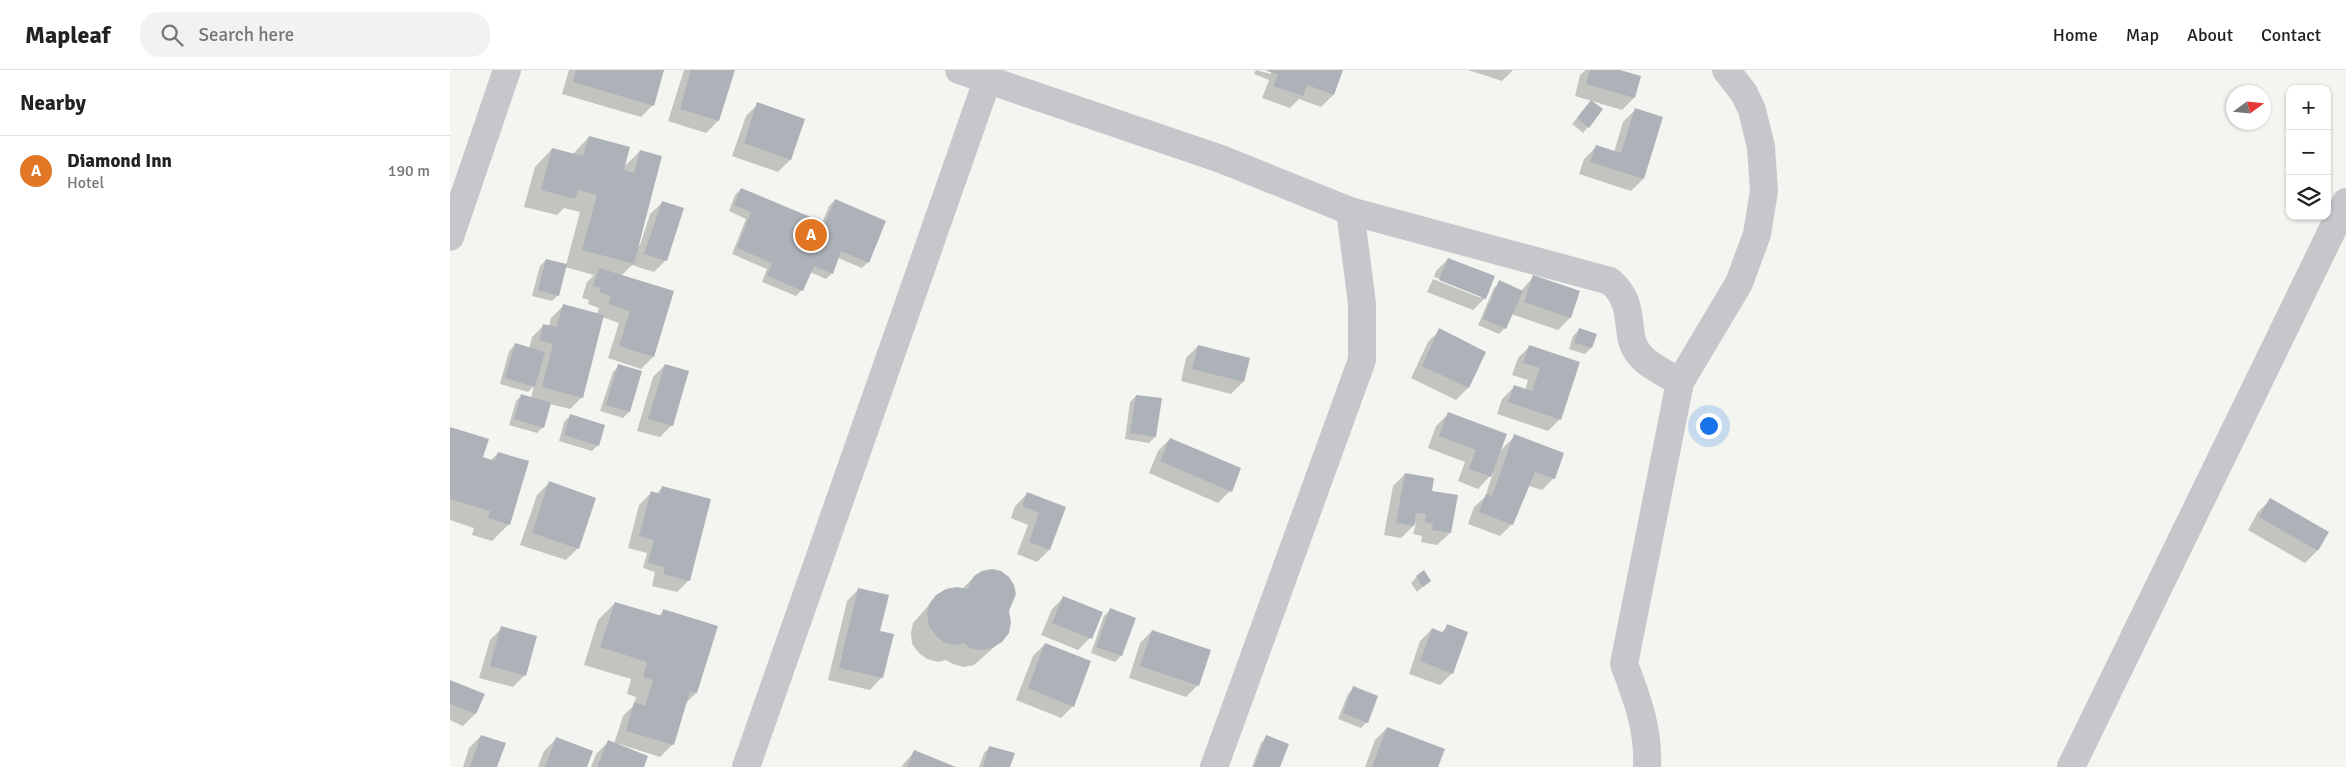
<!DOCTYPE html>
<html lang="en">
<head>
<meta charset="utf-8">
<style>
	body { margin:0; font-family:Signika,sans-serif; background:#f2f2f2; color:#222 }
	.controls { position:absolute; right:15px; top:15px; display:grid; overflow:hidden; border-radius:10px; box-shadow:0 1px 4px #0004 }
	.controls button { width:45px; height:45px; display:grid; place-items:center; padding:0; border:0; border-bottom:1px solid #e0e0e0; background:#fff; color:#222; font:25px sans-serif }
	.compass { position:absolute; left:1776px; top:15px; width:45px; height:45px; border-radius:50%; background:#fff; box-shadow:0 1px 4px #0004; rotate:75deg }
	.you { position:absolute; left:1258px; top:355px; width:18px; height:18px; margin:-12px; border:4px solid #fff; border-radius:50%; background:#1a73e8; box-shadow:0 0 0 8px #1a73e833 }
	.badge { display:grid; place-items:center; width:32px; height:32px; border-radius:50%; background:#e17725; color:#fff; font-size:16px; font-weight:700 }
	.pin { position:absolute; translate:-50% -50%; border:2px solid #fff; box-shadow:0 1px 5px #0006 }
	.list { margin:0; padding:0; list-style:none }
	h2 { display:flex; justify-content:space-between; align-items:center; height:65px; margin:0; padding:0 20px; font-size:21px }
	h2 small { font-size:16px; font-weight:400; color:#767676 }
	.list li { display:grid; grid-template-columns:32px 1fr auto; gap:15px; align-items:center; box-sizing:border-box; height:70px; padding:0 20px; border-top:1px solid #e0e0e0 }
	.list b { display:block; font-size:19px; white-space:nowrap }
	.list p { margin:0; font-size:16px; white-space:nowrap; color:#767676 }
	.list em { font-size:16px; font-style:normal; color:#767676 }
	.icon { flex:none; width:28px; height:28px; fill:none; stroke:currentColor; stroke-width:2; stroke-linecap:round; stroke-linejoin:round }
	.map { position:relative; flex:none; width:1896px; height:697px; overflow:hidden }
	header { display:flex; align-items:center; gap:30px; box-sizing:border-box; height:70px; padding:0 25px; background:#fff; border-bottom:1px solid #e0e0e0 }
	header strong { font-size:24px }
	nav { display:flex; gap:28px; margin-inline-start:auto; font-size:18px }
	.search { width:350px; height:45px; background:#f2f2f2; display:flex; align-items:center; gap:12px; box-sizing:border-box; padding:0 18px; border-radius:20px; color:#767676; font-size:19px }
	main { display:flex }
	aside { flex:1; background:#fff }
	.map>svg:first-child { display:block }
	.shadow { fill:#0003 }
	.building { fill:#adb2b9 }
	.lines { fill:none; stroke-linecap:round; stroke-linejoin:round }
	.minor { stroke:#c5c7cb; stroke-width:28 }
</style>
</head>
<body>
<header>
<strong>Mapleaf</strong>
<div class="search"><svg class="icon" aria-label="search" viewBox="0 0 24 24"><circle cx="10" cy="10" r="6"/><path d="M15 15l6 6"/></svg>Search here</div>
<nav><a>Home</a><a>Map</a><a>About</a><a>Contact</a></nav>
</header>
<main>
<aside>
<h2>Nearby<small></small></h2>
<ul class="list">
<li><span class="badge">A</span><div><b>Diamond Inn</b><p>Hotel</p></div><em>190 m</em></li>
</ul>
</aside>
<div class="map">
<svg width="1896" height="697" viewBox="0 0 1896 697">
	<rect width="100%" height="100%" fill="#f4f5f1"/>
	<g class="shadow">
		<polygon points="119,0 213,0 203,35 191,47 112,24"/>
		<polygon points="234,0 283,0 268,51 256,63 218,51"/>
		<polygon points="806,0 821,4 821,1 818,0 891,0 883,25 871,37 849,29 840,38 812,28 819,10 804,4"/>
		<polygon points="1018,0 1063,0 1052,11"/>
		<polygon points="1136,0 1166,0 1184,28 1172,40 1125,26 1130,5"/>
		<polygon points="1141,31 1138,57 1133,63 1122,54"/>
		<polygon points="308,34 353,50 340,90 328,102 282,86 296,46"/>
		<polygon points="1185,40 1193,109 1181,121 1129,104 1134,89 1146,77 1164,82 1173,52"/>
		<polygon points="139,67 174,97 190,81 188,174 190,175 200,144 213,132 216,190 204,202 182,195 171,206 203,287 191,299 158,288 169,253 152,247 132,327 120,339 100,334 93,357 87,363 59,355 66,331 72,325 81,328 84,316 78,322 50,314 59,281 65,275 79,279 82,267 94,255 99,256 101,248 113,236 147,245 149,238 138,234 139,230 132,228 137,212 144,205 115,197 108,225 102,231 82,226 90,196 96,190 116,195 130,142 114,138 107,145 74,137 85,97 102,79 122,85"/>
		<polygon points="291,119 372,153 379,136 385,130 418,192 412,198 388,188 382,203 376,209 360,202 352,220 346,226 312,212 317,199 282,184 296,149 279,141 285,125"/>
		<polygon points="998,189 1035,228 1023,240 977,222 983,209 1031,228 1031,225 984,207 986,201"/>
		<polygon points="1084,206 1129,222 1120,248 1108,260 1061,244 1055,258 1049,264 1028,255 1044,218 1050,212 1071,221"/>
		<polygon points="990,260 1035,282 1018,318 1006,330 961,308 978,272"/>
		<polygon points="1129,260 1145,264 1141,278 1135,284 1119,279 1123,266"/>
		<polygon points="748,276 793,312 781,324 731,311 736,288"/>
		<polygon points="1080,276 1129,293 1110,349 1098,361 1047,344 1052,329 1064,317 1075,320 1078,310 1062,305 1068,288"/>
		<polygon points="215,295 222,355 210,367 187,361 203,307"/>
		<polygon points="169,296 191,302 179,342 173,348 150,341 163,302"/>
		<polygon points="686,326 710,329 705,367 699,373 675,369 680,332"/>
		<polygon points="998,344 1050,381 1065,366 1104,408 1092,420 1079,416 1062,454 1050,466 1018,454 1024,437 1035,427 1043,403 1028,419 1008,411 1015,392 978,378 986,356"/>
		<polygon points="120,346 148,375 142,381 109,371 114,352"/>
		<polygon points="0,358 32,388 40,391 48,383 59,454 42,471 22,465 24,458 0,450"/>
		<polygon points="720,369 780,421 768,433 699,403 708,381"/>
		<polygon points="955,404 980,422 1000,463 987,475 971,472 972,466 963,464 966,453 951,468 934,465 943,416"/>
		<polygon points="99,413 128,478 116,490 70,475 87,425"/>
		<polygon points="212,418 239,510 227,522 202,516 205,502 193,498 197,483 178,478 189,435 201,423 206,424"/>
		<polygon points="577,424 615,438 599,480 587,492 567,484 578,455 561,448 565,436"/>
		<polygon points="1820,430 1867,481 1855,493 1798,460 1808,442"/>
		<polygon points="524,507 551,571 524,595 514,597 503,594 496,590 488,592 477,589 469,583 462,574 461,563 463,553 487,526 512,519"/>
		<polygon points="967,507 979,511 967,522 961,513"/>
		<polygon points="409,519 429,562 432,607 420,620 378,610 397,531"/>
		<polygon points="614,527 640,568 628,580 591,565 602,539"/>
		<polygon points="165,533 208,547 214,540 246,623 235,634 222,675 210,687 169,674 169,676 192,697 141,697 146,684 158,672 164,674 173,646 184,635 186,627 177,624 181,609 134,595 148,550"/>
		<polygon points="660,540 685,549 671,586 665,592 641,583 654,546"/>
		<polygon points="997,556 1002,603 990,615 959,604 970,571 982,559 991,563"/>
		<polygon points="52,558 75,605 63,617 29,608 40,570"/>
		<polygon points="702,561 748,615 736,627 679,608 690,573"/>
		<polygon points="595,574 623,636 611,648 566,630 583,586"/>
		<polygon points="0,611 33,625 25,644 13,656 0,650"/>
		<polygon points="904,618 917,652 911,658 888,649 898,624"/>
		<polygon points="937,658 987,697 915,697 925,670"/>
		<polygon points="31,666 46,697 13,697 19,678"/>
		<polygon points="817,667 829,697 802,697 811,673"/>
		<polygon points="106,669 136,697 88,697 94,681"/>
		<polygon points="540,677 559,697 529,697 534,683"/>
		<polygon points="464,682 503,697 451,697"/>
	</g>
	<g class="building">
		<polygon points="126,0 214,0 204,36 123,12"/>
		<polygon points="241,0 285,0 269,51 230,39"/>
		<polygon points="815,0 893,0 884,25 857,15 853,26 823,16 828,5"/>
		<polygon points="1140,0 1170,0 1191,6 1185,28 1136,14"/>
		<polygon points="1141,30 1153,39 1139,58 1127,48"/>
		<polygon points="307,32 355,49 341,90 294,73"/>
		<polygon points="1185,38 1213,47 1194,109 1140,92 1146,75 1171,83"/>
		<polygon points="139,66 180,77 174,100 184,103 190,80 212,86 184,194 132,180 147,125 128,120 125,129 91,120 102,78 133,86"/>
		<polygon points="291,118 375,153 385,129 436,151 419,193 391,181 383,204 364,196 353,221 317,206 322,193 287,178 301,142 284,135"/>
		<polygon points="212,131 234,138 217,191 194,184"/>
		<polygon points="998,188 1045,206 1036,229 989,210"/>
		<polygon points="96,189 117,194 109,226 88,220"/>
		<polygon points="149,198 224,221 204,287 169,276 180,241 158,234 161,226 149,222 151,218 143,216"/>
		<polygon points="1083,205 1130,221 1121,248 1074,232"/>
		<polygon points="1049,210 1073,221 1056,259 1033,249"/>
		<polygon points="113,234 154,245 133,328 92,317 103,274 89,270 93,254 107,257"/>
		<polygon points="989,258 1036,282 1019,318 972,296"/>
		<polygon points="1129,258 1147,264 1142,278 1124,273"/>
		<polygon points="65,273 95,282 85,317 55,308"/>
		<polygon points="748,275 800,288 794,312 742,299"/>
		<polygon points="1079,275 1130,292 1111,350 1058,332 1064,315 1082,321 1090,298 1073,293"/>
		<polygon points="168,294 192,301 180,342 156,335"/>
		<polygon points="215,294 239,301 223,356 198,349"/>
		<polygon points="71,324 101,333 94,358 64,349"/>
		<polygon points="686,325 712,328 706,367 680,363"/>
		<polygon points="998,342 1057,364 1041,407 1019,399 1026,380 989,366"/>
		<polygon points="120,344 155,355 149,376 114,365"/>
		<polygon points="0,357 39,369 33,387 45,391 48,382 79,391 60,455 38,448 40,441 0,429"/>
		<polygon points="1064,364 1114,383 1105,409 1085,402 1063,455 1029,442 1036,424 1042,426"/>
		<polygon points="720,368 791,398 782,422 710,391"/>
		<polygon points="955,403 984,408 982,421 1008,425 1001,463 982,460 983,454 975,452 976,444 966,443 964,456 946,453"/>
		<polygon points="99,411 146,428 129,479 82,463"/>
		<polygon points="212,416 261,429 240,511 213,504 215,497 198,493 204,470 189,466 201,421 210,424"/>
		<polygon points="577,422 616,437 600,480 579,472 589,443 572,436"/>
		<polygon points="1820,428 1879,462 1868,481 1809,447"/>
		<polygon points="542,499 551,501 559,507 564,515 566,524 559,541 561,552 559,563 552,572 542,578 531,580 520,578 514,573 506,575 495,573 486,566 479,556 477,545 479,534 486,525 496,519 507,517 517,519 524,506 532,501"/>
		<polygon points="974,500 981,511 973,517 966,506"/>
		<polygon points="408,518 439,525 430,561 444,564 433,608 389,598"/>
		<polygon points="613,526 653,542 642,569 602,553"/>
		<polygon points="165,532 212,546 213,539 268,556 247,623 240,621 224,675 176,661 184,632 195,636 203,610 193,607 197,592 150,577"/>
		<polygon points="660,538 686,548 672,586 646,577"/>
		<polygon points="997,554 1018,562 1003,604 970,591 982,558 994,563"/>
		<polygon points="51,556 87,566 76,606 40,596"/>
		<polygon points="702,560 761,580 749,616 690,596"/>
		<polygon points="595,573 641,591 624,637 578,618"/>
		<polygon points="0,610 35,624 26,644 0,634"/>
		<polygon points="903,616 928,626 918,653 893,643"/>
		<polygon points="937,657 995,679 988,697 922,697"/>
		<polygon points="31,665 56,673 47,697 20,697"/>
		<polygon points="816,665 839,674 830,697 804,697"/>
		<polygon points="106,667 143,681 137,697 95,697"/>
		<polygon points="158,670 198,686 194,697 147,697"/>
		<polygon points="539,676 565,683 560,697 533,697"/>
		<polygon points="464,680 506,697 457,697"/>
	</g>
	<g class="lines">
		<g class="minor">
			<path d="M509 0 771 89 900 141 1160 211C1189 236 1172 264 1189 284 1198 296 1217 304 1230 312"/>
			<polyline points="0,167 57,0"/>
			<polyline points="296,697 537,11"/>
			<polyline points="764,697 912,290 912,233 900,141"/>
			<path d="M1197 697C1199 660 1187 628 1174 594L1230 312 1289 213 1307 164 1314 121 1311 77 1302 40 1294 23 1276 0"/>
			<polyline points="1621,697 1896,132"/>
		</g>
	</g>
</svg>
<div class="controls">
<button>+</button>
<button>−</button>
<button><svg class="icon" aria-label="layers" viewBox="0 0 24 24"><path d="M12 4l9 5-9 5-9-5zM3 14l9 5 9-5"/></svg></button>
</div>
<svg class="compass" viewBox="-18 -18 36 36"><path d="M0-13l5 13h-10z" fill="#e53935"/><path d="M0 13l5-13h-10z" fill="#767676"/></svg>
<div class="you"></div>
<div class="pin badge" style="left:361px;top:165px">A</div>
</div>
</main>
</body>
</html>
